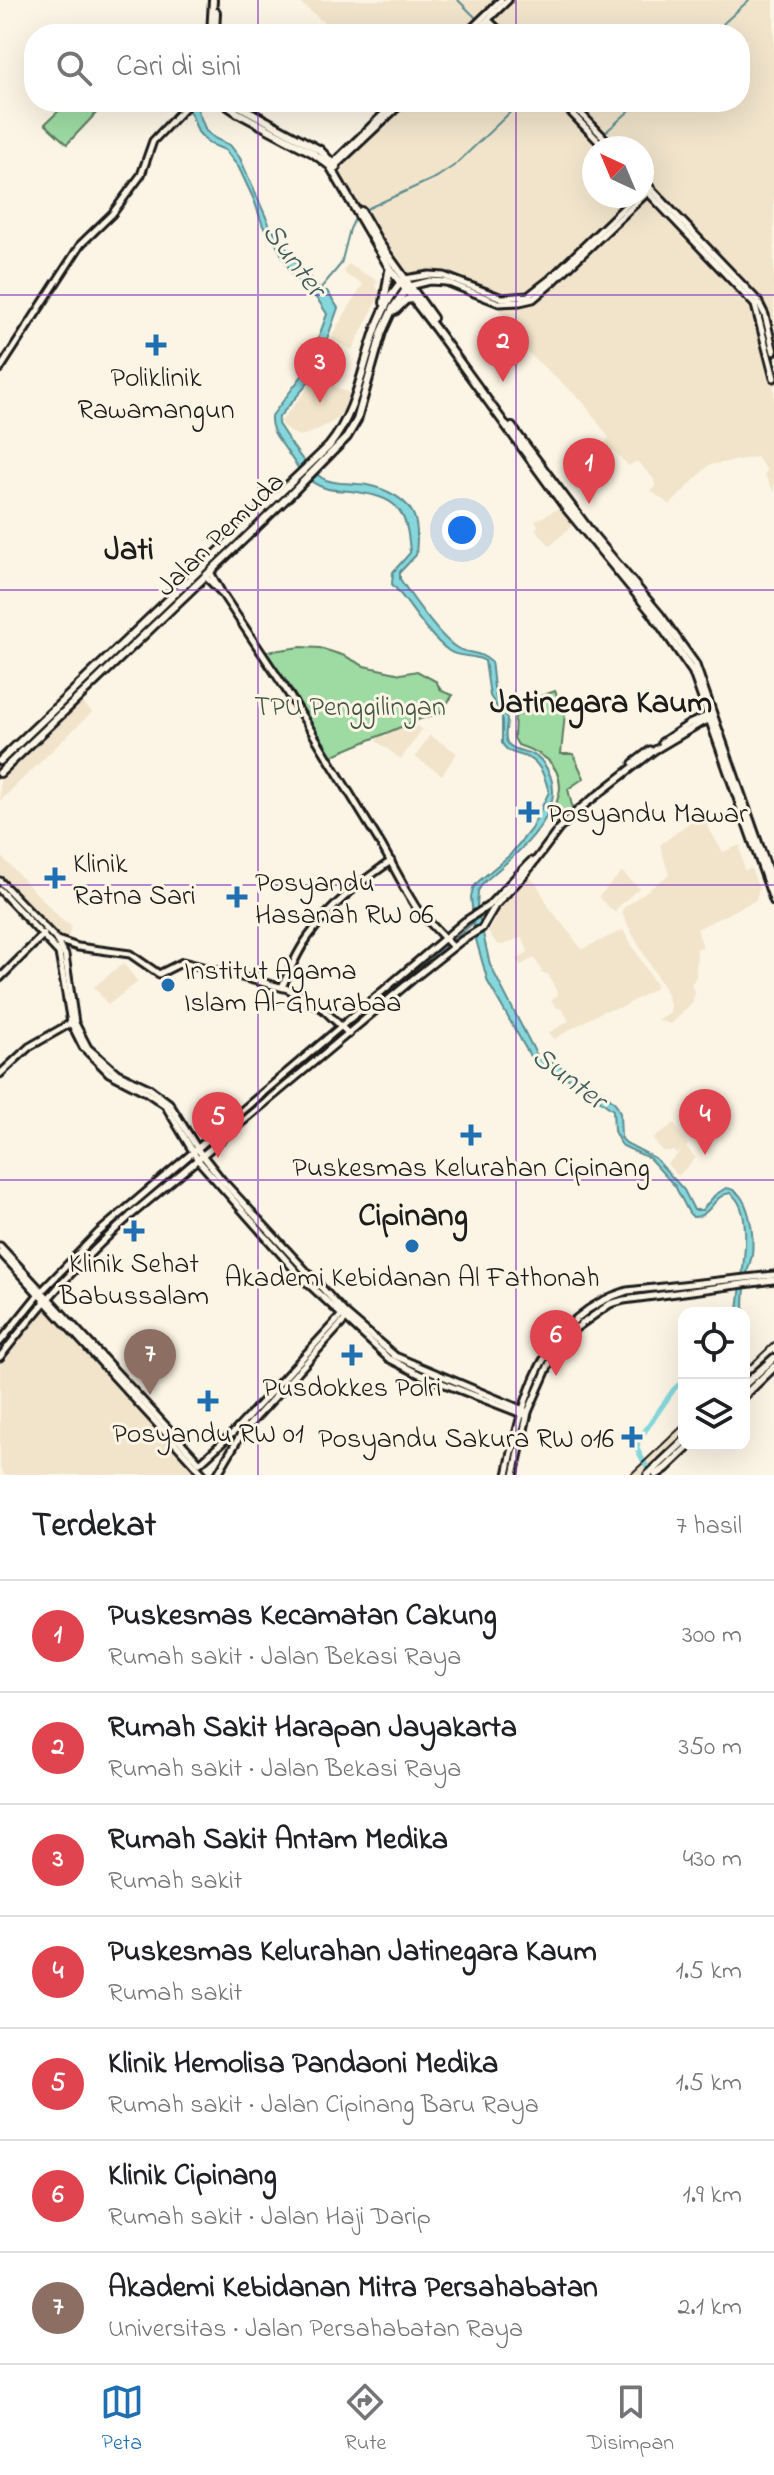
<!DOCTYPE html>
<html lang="id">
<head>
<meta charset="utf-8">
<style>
	body { margin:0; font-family:"Indie Flower",sans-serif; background:#f6f6f6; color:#202124 }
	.controls { position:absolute; right:24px; bottom:24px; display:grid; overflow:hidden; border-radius:16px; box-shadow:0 8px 32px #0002 }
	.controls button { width:72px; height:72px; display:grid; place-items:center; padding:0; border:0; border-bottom:2px solid #e0e0e0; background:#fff; color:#202124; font:40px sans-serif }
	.compass { position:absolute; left:582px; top:136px; width:72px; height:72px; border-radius:50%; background:#fff; box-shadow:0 8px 32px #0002; rotate:316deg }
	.you { position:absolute; left:462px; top:530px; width:28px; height:28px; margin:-20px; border:6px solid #fff; border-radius:50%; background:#1a73e8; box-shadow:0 0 0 12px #1a73e833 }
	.badge { display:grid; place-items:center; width:52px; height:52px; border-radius:50%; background:#1f6fb2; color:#fff; font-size:26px; font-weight:700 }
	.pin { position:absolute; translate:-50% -66px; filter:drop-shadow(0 2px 4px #0008) }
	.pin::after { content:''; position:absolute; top:42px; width:28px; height:24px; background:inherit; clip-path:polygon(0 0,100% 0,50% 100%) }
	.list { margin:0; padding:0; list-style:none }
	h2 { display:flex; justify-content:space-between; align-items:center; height:104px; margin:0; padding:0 32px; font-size:34px }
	h2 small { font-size:26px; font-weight:400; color:#757577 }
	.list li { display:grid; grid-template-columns:52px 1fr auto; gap:24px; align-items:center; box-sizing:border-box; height:112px; padding:0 32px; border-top:2px solid #e0e0e0 }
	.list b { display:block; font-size:30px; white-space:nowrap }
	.list p { margin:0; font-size:26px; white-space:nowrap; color:#757577 }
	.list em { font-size:26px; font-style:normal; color:#757577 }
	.icon { flex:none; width:44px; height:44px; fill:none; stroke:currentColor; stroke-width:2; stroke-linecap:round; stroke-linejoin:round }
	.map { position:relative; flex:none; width:774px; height:1475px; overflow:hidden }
	.search { position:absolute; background:#fff; box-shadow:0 8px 32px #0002; left:24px; right:24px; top:24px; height:88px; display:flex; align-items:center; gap:20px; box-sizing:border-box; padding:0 28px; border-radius:32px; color:#757577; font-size:30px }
	.sheet { height:888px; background:#fff }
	nav { display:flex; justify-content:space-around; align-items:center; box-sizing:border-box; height:112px; border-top:2px solid #e0e0e0; background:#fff; font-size:22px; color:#757577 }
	nav a { display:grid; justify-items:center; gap:4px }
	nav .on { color:#1f6fb2 }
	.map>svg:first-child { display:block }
	.built { fill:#f1e4cb; fill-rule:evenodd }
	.green { fill:#9ddba3; stroke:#5c7c60; stroke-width:2 }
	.water { fill:#86d7dc; stroke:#5c8c8f; stroke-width:2 }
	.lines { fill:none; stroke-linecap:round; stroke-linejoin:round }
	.stream { stroke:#5c8c8f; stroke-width:2 }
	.river { stroke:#86d7dc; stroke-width:5 }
	.secondary-casing { stroke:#1c1c1c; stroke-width:11 }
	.primary-casing { stroke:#1c1c1c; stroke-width:12 }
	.secondary { stroke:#fcf5e5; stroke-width:5 }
	.primary { stroke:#fcf5e5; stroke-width:6 }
	.rail { stroke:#1c1c1c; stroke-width:2 }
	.grid { fill:none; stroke:#7b2cbf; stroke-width:2; stroke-opacity:0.55 }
	.poi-dot { fill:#1f6fb2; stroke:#fcf5e5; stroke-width:3 }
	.labels { text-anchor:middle; stroke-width:6; stroke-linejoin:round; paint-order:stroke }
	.poi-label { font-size:28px; fill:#1c1c1c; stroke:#fcf5e5 }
	.street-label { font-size:28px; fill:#1c1c1c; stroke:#fcf5e5 }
	.park-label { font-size:28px; fill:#435544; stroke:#fcf5e5 }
	.water-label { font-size:30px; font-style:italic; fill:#415d5f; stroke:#fcf5e5 }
	.quarter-label { font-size:32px; font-weight:bold; fill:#1c1c1c; stroke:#fcf5e5 }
</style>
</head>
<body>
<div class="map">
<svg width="774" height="1475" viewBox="0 0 774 1475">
	<rect width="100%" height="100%" fill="#fcf5e5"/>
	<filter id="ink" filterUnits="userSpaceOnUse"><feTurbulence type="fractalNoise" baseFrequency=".0125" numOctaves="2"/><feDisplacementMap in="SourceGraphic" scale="16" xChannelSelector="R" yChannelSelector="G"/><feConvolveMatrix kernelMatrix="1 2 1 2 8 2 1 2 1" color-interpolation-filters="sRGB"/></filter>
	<g filter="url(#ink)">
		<g class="built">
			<path d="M297 0H774V492L764 474 767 471 757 457 709 465 670 505 651 491 655 486 654 479 637 461 629 466 605 443 609 438 583 402 527 352 524 337 499 311 505 300 488 296 472 285 454 278 428 276 408 278 381 246 338 167 403 102H740V34H338ZM594 148H642V196H594Z"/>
			<polygon points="348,264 378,281 375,286 381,293 352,350 336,342 334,346 330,343 334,332 363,284 347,276 344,270"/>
			<polygon points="317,377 349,393 343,412 336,420 311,433 299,436 288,431 281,424 281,421"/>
			<polygon points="561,507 575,523 550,546 535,529 538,526 535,521"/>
			<polygon points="79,699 92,712 0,801 0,774"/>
			<polygon points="408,720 422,730 401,759 376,741 381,735 385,737 392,728"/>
			<polygon points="430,735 457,753 442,775 415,757"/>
			<polygon points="702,817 723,852 740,845 744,870 751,869 759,888 756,900 697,929 702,944 702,947 697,949 696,977 691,985 695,993 692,1003 671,1024 658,1020 670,1012 670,1004 666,992 634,937 622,913 623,908 669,875 660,845 690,822"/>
			<polygon points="0,855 62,920 71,926 68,939 50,930 0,878"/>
			<polygon points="622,872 639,888 618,907 615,913 598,897"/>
			<polygon points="528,876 537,884 549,907 582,949 623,930 656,985 654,989 623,1007 603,1011 554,1039 548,1033 569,1021 562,1009 556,1007 551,1000 558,995 548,974 540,973 542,971 534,958 521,965 519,963 517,960 528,952 522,937 503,945 497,944 488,932 507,896"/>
			<polygon points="123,963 138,982 108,1005 94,987"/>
			<polygon points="674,1123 688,1145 686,1147 696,1158 678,1176 667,1164 682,1150 676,1153 673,1151 662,1151 653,1139"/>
			<polygon points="41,1311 47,1311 64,1327 198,1475 4,1475 0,1467 0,1363"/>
			<polygon points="684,1422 684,1441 648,1475 628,1475"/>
		</g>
		<g class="green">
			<polygon points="68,102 95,102 101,108 67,144 45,124"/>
			<path d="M301 647 320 648 345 656 364 666 401 674 417 671 437 682C439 691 445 693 453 695L440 713 420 719 331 756 286 680 265 652Z"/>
			<path d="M555 691 565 713 561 754H573L584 778 568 789 573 810 559 823 551 818C554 809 560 796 560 787 559 761 539 752 518 745L514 738 515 716 530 711 533 699Z"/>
		</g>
		<path class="water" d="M182 102 195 103 206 131 216 139 230 145 240 158 269 224 299 266 321 291H327L338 308 318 364 305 387 279 417 278 424C290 442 304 466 322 478 331 484 347 483 358 484 376 485 403 495 412 512 419 524 417 542 416 555L400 572V579C411 596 440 638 457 648 469 655 479 650 491 662 493 673 493 687 496 698 499 706 506 712 507 720 507 728 503 737 508 744 516 753 532 750 541 760 580 808 515 854 483 883L478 891 477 907 490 965 536 1054 583 1079 604 1092 616 1104 620 1113 621 1138 626 1143 655 1158 684 1190 694 1210H702L715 1195 726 1188C750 1190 754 1235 752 1255 751 1261 748 1267 747 1274 744 1287 744 1300 744 1313H738C739 1284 758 1211 730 1193 713 1195 711 1217 693 1217L689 1213 675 1186 649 1158 623 1146 619 1141 614 1131 613 1110 571 1080 535 1062 530 1056 488 982 475 936 471 897 473 888 479 881 510 855 531 829 549 792C546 782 543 770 535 762 524 752 509 757 502 743V715L490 696 485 661C474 654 459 658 449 651 425 633 412 606 392 584L393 572 410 553C407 507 397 497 350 491 342 490 333 491 325 488 305 482 297 466 286 450 279 439 270 431 271 417L307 369 327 314 318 300 293 276 275 242 263 226 254 200 239 168 225 150 208 143 198 132 191 114Z"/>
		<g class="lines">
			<g class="stream">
				<polyline points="458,0 477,19"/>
				<polyline points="712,34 749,0"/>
				<polyline points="607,131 639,102"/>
				<polyline points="362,211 437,177 455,165 521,102"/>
				<polyline points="320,289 341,264 350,229 357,214"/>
				<polyline points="231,1128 473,923"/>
				<polyline points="47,1294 96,1242 192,1161"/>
				<polyline points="0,1350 42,1299"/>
			</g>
			<polyline class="river" points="651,1475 637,1449 638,1441 674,1389 684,1380"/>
			<defs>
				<g id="secondary">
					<polyline points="488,20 503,34"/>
					<polyline points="484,23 494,34"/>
					<polyline points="466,34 501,0"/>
					<polyline points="473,34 508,0"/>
					<polyline points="561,102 605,148"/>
					<polyline points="570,102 614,148"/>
					<polyline points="331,165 396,102"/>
					<polyline points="334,167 403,102"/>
					<polyline points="642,179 758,301 765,315 774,352"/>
					<polyline points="642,186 755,305 774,378"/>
					<polyline points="405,279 429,275 444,276 502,298 528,296 550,279 636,196"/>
					<polyline points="410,286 430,281 446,282 499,303 520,302 533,299 553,282 651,189"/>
					<polyline points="0,369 81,244 112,214 141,175 153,141 190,102"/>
					<polyline points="210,572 221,592 285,688 382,846 404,886"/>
					<polyline points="205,576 220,591"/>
					<polyline points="662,742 689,724 709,715"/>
					<polyline points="633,763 650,750"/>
					<polyline points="0,881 55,938 65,955 75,1023 88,1048 117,1073 149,1088 169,1103 199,1151 222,1180 345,1313 395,1356 528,1412"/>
					<polyline points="403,886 417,909 453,947"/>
					<polyline points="0,890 59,953 71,1023 83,1047 109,1073 146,1092 165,1105 198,1160 302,1278 388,1358 419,1374 527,1416"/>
					<polyline points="57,940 78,947 130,954 159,974 183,962 288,989 323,1009 349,1034"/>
					<polyline points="0,978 44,934"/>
					<path d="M282 987C291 968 299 948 312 932 333 903 362 881 391 861"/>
					<polyline points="0,1074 29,1047 71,1023"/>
					<polyline points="0,1246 200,1463 236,1430 341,1316"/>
					<polyline points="0,1252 204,1475"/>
					<polyline points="0,1342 38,1295 98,1233 465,921 488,906 531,861"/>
					<path d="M0 1357C39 1306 83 1258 130 1216L413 979 461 941 482 928 495 906 526 873 559 829 578 810 655 750 699 724 712 719"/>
					<polyline points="217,1475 241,1434 345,1320"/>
					<path d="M507 1475C523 1398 542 1317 627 1291L774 1275"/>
					<polyline points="514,1475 528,1412 555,1351 576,1328 610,1304 624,1300 774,1280"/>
				</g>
				<g id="primary">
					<polyline points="211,34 213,0"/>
					<polyline points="215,34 216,12"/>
					<polyline points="222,102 238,113 313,153 330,166 390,269 435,328 565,507 652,613 693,672 774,901"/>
					<polyline points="232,102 320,150 336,167"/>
					<polyline points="361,211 380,244 433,318"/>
					<polyline points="384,303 389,271"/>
					<polyline points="395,311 406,300 412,299"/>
					<polyline points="512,427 593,535 660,615 695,664 774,888"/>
					<path d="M0 761 329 446C368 398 362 330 401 282"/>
					<polyline points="0,773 289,496 347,437 357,420 382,332 393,308 407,288"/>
					<polyline points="744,1385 774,1358"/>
					<polyline points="744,1396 774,1367"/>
					<polyline points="648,1475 684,1441"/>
					<polyline points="656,1475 666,1468 690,1445"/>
				</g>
			</defs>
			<use href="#secondary" class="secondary-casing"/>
			<use href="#primary" class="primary-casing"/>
			<use href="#secondary" class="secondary"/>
			<use href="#primary" class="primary"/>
			<g class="rail">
				<polyline points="744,1371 774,1342"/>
				<polyline points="630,1475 684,1424"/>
			</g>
		</g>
	</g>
	<path class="grid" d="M258 0V34M516 0V34M258 102V1475M516 102V1475M0 295H774M0 590H774M0 885H774M0 1180H774"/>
	<g class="poi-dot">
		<path d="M152 333h8v8h8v8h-8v8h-8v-8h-8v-8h8z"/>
		<path d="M525 800h8v8h8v8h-8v8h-8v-8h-8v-8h8z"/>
		<path d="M51 866h8v8h8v8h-8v8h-8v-8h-8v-8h8z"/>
		<path d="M233 885h8v8h8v8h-8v8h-8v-8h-8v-8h8z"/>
		<circle cx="168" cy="985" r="8"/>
		<path d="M467 1123h8v8h8v8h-8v8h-8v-8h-8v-8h8z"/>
		<path d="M130 1219h8v8h8v8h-8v8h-8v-8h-8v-8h8z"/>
		<circle cx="412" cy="1246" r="8"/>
		<path d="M348 1343h8v8h8v8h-8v8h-8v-8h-8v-8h8z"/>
		<path d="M204 1389h8v8h8v8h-8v8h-8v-8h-8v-8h8z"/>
		<path d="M628 1425h8v8h8v8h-8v8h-8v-8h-8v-8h8z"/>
	</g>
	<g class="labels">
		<g class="poi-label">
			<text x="156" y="386">Poliklinik<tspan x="156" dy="32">Rawamangun</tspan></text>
			<text x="547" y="822" text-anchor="start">Posyandu Mawar</text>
			<text x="73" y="872" text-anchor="start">Klinik<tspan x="73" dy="32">Ratna Sari</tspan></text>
			<text x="255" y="891" text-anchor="start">Posyandu<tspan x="255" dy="32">Hasanah RW 06</tspan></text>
			<text x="184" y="979" text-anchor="start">Institut Agama<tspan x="184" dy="32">Islam Al-Ghurabaa</tspan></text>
			<text x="471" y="1176">Puskesmas Kelurahan Cipinang</text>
			<text x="134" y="1272">Klinik Sehat<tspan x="134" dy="32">Babussalam</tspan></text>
			<text x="412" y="1286">Akademi Kebidanan Al Fathonah</text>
			<text x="352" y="1396">Pusdokkes Polri</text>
			<text x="208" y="1442">Posyandu RW 01</text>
			<text x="614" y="1447" text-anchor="end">Posyandu Sakura RW 016</text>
		</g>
		<g class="street-label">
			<text transform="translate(219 533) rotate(-44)" y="10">Jalan Pemuda</text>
		</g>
		<g class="park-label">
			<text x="350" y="715">TPU Penggilingan</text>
		</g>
		<g class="water-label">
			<text transform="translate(295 259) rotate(53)" y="10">Sunter</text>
			<text transform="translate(570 1077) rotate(37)" y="10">Sunter</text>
		</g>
		<g class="quarter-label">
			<text x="129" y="559">Jati</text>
			<text x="601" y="712">Jatinegara Kaum</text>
			<text x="413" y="1225">Cipinang</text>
		</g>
	</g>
</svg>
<div class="controls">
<button><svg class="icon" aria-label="locate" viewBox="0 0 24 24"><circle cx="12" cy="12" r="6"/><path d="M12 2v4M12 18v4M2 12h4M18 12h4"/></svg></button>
<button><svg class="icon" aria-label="layers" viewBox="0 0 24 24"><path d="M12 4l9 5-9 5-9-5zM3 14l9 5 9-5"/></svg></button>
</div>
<svg class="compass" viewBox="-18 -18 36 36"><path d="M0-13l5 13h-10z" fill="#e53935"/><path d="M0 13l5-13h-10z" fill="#757577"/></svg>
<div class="you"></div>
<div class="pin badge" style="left:589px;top:504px;background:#e0444e">1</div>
<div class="pin badge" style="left:503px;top:382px;background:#e0444e">2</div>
<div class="pin badge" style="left:320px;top:403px;background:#e0444e">3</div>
<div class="pin badge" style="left:705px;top:1155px;background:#e0444e">4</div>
<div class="pin badge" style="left:218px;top:1158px;background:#e0444e">5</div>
<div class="pin badge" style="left:556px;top:1376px;background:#e0444e">6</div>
<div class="pin badge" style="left:150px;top:1395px;background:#8d6e63">7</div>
<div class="search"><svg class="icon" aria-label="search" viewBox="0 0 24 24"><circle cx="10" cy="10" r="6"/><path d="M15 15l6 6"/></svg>Cari di sini</div>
</div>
<section class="sheet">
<h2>Terdekat<small>7 hasil</small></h2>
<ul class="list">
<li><span class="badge" style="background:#e0444e">1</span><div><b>Puskesmas Kecamatan Cakung</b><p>Rumah sakit · Jalan Bekasi Raya</p></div><em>300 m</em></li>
<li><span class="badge" style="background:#e0444e">2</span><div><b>Rumah Sakit Harapan Jayakarta</b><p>Rumah sakit · Jalan Bekasi Raya</p></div><em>350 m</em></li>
<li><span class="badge" style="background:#e0444e">3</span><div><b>Rumah Sakit Antam Medika</b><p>Rumah sakit</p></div><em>430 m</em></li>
<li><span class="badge" style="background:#e0444e">4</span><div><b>Puskesmas Kelurahan Jatinegara Kaum</b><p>Rumah sakit</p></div><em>1.5 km</em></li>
<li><span class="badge" style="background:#e0444e">5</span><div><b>Klinik Hemolisa Pandaoni Medika</b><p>Rumah sakit · Jalan Cipinang Baru Raya</p></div><em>1.5 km</em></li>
<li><span class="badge" style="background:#e0444e">6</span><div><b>Klinik Cipinang</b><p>Rumah sakit · Jalan Haji Darip</p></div><em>1.9 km</em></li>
<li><span class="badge" style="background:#8d6e63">7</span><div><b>Akademi Kebidanan Mitra Persahabatan</b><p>Universitas · Jalan Persahabatan Raya</p></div><em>2.1 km</em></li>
</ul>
</section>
<nav>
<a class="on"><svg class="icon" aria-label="map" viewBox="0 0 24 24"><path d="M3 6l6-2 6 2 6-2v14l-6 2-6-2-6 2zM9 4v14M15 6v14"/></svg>Peta</a>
<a><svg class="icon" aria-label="directions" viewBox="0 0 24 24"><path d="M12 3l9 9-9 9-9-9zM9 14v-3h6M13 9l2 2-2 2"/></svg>Rute</a>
<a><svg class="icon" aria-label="saved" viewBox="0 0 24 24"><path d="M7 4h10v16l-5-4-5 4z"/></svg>Disimpan</a>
</nav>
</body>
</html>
